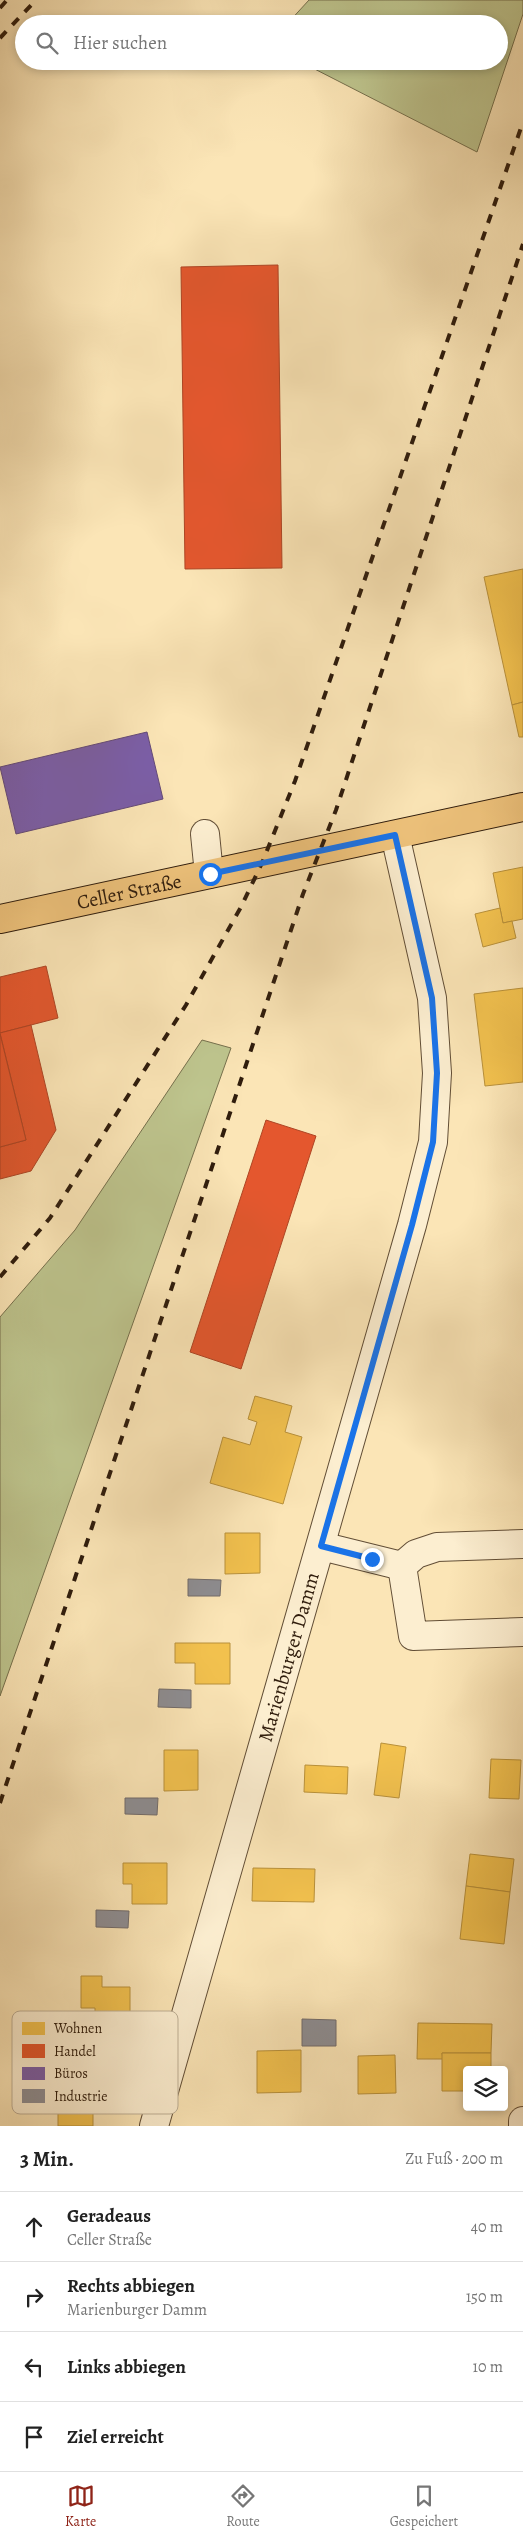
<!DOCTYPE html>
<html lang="de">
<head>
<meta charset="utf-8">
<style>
	body { margin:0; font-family:Alegreya,serif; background:#f6f6f6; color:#222 }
	.controls { position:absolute; right:15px; bottom:15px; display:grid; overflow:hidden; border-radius:5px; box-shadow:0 2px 8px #0003 }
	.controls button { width:45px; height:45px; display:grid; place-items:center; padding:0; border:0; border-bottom:1px solid #e0e0e0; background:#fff; color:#222; font:25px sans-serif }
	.stop { position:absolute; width:15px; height:15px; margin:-11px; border:4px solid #1a73e8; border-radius:50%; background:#fff }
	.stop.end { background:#1a73e8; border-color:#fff; box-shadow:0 1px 5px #0008 }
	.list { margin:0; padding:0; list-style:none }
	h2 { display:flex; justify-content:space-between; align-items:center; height:65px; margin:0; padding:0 20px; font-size:21px }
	h2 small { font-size:16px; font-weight:400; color:#767676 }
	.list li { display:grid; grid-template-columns:32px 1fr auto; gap:15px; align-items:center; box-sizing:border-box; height:70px; padding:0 20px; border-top:1px solid #e0e0e0 }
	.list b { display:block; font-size:19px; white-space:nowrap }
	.list p { margin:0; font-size:16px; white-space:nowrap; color:#767676 }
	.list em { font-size:16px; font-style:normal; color:#767676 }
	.icon { flex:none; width:28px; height:28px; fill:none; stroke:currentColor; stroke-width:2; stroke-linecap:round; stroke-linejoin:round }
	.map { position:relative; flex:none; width:523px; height:2126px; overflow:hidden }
	.search { position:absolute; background:#fff; box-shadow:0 2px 8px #0003; left:15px; right:15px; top:15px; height:55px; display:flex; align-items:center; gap:12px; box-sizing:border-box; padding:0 18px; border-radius:28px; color:#767676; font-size:19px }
	.sheet { height:345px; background:#fff }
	nav { display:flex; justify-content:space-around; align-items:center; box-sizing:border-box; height:70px; border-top:1px solid #e0e0e0; background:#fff; font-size:14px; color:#767676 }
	nav a { display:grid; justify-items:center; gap:2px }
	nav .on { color:#8f2418 }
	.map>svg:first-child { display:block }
	.green { fill:#bec58e; stroke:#76704d }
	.homes { fill:#f2c14e; stroke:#b8903a }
	.shops { fill:#e4572e; stroke:#ae4524 }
	.offices { fill:#7b5ea7; stroke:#644a78 }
	.industry { fill:#8d8d92; stroke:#716b6a }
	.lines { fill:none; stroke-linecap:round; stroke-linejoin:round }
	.minor-casing { stroke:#624e36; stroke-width:30 }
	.major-casing { stroke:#2f1c0c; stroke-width:30 }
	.minor { stroke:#fceed0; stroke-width:28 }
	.major { stroke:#eec27b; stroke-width:28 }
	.rail { stroke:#2f1c0c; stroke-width:4; stroke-dasharray:9 9; stroke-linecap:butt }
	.route { stroke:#1a73e8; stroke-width:6 }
	.labels { text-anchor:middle; stroke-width:5; stroke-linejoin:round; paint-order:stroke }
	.street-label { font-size:20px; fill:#2f1c0c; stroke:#fceed0 }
	.key { fill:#fceed0; stroke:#beaf95; stroke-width:1 }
	.key-label { font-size:14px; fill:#2f1c0c }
</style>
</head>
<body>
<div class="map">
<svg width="523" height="2126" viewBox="0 0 523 2126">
	<rect width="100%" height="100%" fill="#fbe5b6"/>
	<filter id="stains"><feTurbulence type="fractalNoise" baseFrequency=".004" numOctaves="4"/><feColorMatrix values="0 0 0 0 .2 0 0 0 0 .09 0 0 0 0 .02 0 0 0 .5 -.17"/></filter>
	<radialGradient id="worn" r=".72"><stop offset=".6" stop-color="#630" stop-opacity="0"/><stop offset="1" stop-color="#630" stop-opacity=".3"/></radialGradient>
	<g class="green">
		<polygon points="309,0 523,0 523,14 477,152 299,61 499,61 499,24 287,24"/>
		<polygon points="202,1040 231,1048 0,1696 0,1317 75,1230"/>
	</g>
	<g class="homes">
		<polygon points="523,569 523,702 512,705 484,577"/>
		<polygon points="523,702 523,737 519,737 512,705"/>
		<polygon points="523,867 523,919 503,923 493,873"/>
		<polygon points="500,908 503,923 512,921 516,938 483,947 475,914"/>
		<polygon points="523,988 523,1082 485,1086 474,994"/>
		<polygon points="255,1396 292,1406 285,1432 302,1437 283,1504 210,1483 223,1437 250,1445 257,1422 248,1419"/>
		<polygon points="225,1533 260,1533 260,1573 225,1574"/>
		<polygon points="175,1643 230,1643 230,1684 195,1684 195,1663 175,1663"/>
		<polygon points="381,1743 406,1747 399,1798 374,1795"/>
		<polygon points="164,1750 198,1750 198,1790 164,1791"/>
		<polygon points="491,1759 521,1760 519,1799 489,1798"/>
		<polygon points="305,1765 348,1767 347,1794 304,1792"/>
		<polygon points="470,1854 514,1859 510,1892 466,1886"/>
		<polygon points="123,1863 167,1863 167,1904 132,1904 132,1884 123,1884"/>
		<polygon points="253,1868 315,1869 314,1902 252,1901"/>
		<polygon points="466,1886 510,1892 504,1944 460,1939"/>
		<polygon points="81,1976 102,1976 102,1987 130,1987 130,2028 95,2028 95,2008 81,2008"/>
		<polygon points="418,2023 492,2024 491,2053 442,2053 443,2059 417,2059"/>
		<polygon points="301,2050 301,2092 257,2093 257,2051"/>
		<polygon points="442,2053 491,2053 491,2070 467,2070 467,2091 442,2091"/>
		<polygon points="395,2055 396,2093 358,2094 358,2056"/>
		<rect x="58" y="2077" width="35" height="49"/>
	</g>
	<g class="shops">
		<polygon points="278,265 282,568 185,569 181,267"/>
		<polygon points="46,966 58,1018 0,1033 0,977"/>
		<polygon points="31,1025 56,1130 31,1171 0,1179 0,1147 26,1140 0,1033"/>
		<polygon points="0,1034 26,1140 0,1147"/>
		<polygon points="266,1120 316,1136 241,1369 190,1352"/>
	</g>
	<polygon class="offices" points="147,732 163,799 16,834 0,767"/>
	<g class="industry">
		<polygon points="188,1579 221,1580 220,1596 188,1596"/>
		<polygon points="159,1689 191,1690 191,1708 158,1707"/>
		<polygon points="125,1798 158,1798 157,1815 125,1814"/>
		<polygon points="96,1910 129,1911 128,1928 96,1927"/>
		<polygon points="302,2019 336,2020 336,2046 302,2046"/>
	</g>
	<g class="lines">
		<defs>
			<g id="minor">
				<polyline points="205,834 209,874"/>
				<polyline points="321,1546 402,1566"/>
				<polyline points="402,1566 413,1636 523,1632"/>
				<polyline points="402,1566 416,1554 437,1547 523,1544"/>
				<path id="s1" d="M154 2126 412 1225 433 1142 437 1073 432 998 395 835"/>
				<polyline points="523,2126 523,2121"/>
			</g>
			<g id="major">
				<path id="s2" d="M0 919 523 807"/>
			</g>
		</defs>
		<use href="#minor" class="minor-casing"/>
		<use href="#major" class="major-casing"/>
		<use href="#minor" class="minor"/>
		<use href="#major" class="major"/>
		<g class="rail">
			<polyline points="0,8 7,0"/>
			<polyline points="0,38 36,0"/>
			<polyline points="0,1277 50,1218 186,1005 241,907 262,863 295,781 523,122"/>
			<polyline points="0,1803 303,894 336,810 523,244"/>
		</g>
	</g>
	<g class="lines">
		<polyline class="route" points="210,874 395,835 432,998 437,1073 433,1142 412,1225 321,1546 372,1559"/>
	</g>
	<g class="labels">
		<g class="street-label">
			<text dy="7" stroke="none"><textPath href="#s2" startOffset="132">Celler Straße</textPath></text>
			<text dy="7" stroke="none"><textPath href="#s1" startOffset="488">Marienburger Damm</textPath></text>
		</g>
	</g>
	<rect x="12" y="2011" width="166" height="103" rx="8" class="key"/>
	<rect x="22" y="2022" width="23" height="13" fill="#f2c14e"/>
	<rect x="22" y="2044" width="23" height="14" fill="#e4572e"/>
	<rect x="22" y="2067" width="23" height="13" fill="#7b5ea7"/>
	<rect x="22" y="2089" width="23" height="14" fill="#8d8d92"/>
	<g class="key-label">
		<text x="54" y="2033">Wohnen</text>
		<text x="54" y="2056">Handel</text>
		<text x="54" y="2078">Büros</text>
		<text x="54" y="2101">Industrie</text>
	</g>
	<rect width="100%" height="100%" filter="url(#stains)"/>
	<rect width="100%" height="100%" fill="url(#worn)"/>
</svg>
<div class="controls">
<button><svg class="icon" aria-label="layers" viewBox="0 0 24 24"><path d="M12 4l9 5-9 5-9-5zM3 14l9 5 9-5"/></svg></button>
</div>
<div class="stop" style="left:210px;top:874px"></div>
<div class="stop end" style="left:372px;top:1559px"></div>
<div class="search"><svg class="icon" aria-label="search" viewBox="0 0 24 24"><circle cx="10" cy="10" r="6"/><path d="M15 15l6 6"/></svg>Hier suchen</div>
</div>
<section class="sheet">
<h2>3 Min.<small>Zu Fuß · 200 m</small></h2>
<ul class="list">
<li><svg class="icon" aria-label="ahead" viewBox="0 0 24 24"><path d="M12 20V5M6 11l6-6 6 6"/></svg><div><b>Geradeaus</b><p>Celler Straße</p></div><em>40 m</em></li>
<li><svg class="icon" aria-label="right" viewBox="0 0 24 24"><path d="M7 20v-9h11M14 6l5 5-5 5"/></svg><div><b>Rechts abbiegen</b><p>Marienburger Damm</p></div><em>150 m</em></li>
<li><svg class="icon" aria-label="left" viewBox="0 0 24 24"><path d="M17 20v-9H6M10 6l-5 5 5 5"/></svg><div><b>Links abbiegen</b></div><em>10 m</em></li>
<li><svg class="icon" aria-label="arrive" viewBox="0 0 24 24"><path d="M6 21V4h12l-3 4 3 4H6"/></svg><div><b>Ziel erreicht</b></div></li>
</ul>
</section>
<nav>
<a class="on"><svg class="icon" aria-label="map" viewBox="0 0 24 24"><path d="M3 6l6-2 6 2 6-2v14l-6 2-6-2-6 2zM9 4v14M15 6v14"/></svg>Karte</a>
<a><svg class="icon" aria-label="directions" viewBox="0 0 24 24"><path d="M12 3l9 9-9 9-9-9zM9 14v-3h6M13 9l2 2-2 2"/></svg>Route</a>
<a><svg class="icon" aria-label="saved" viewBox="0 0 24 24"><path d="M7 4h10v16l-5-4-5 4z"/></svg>Gespeichert</a>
</nav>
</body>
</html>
